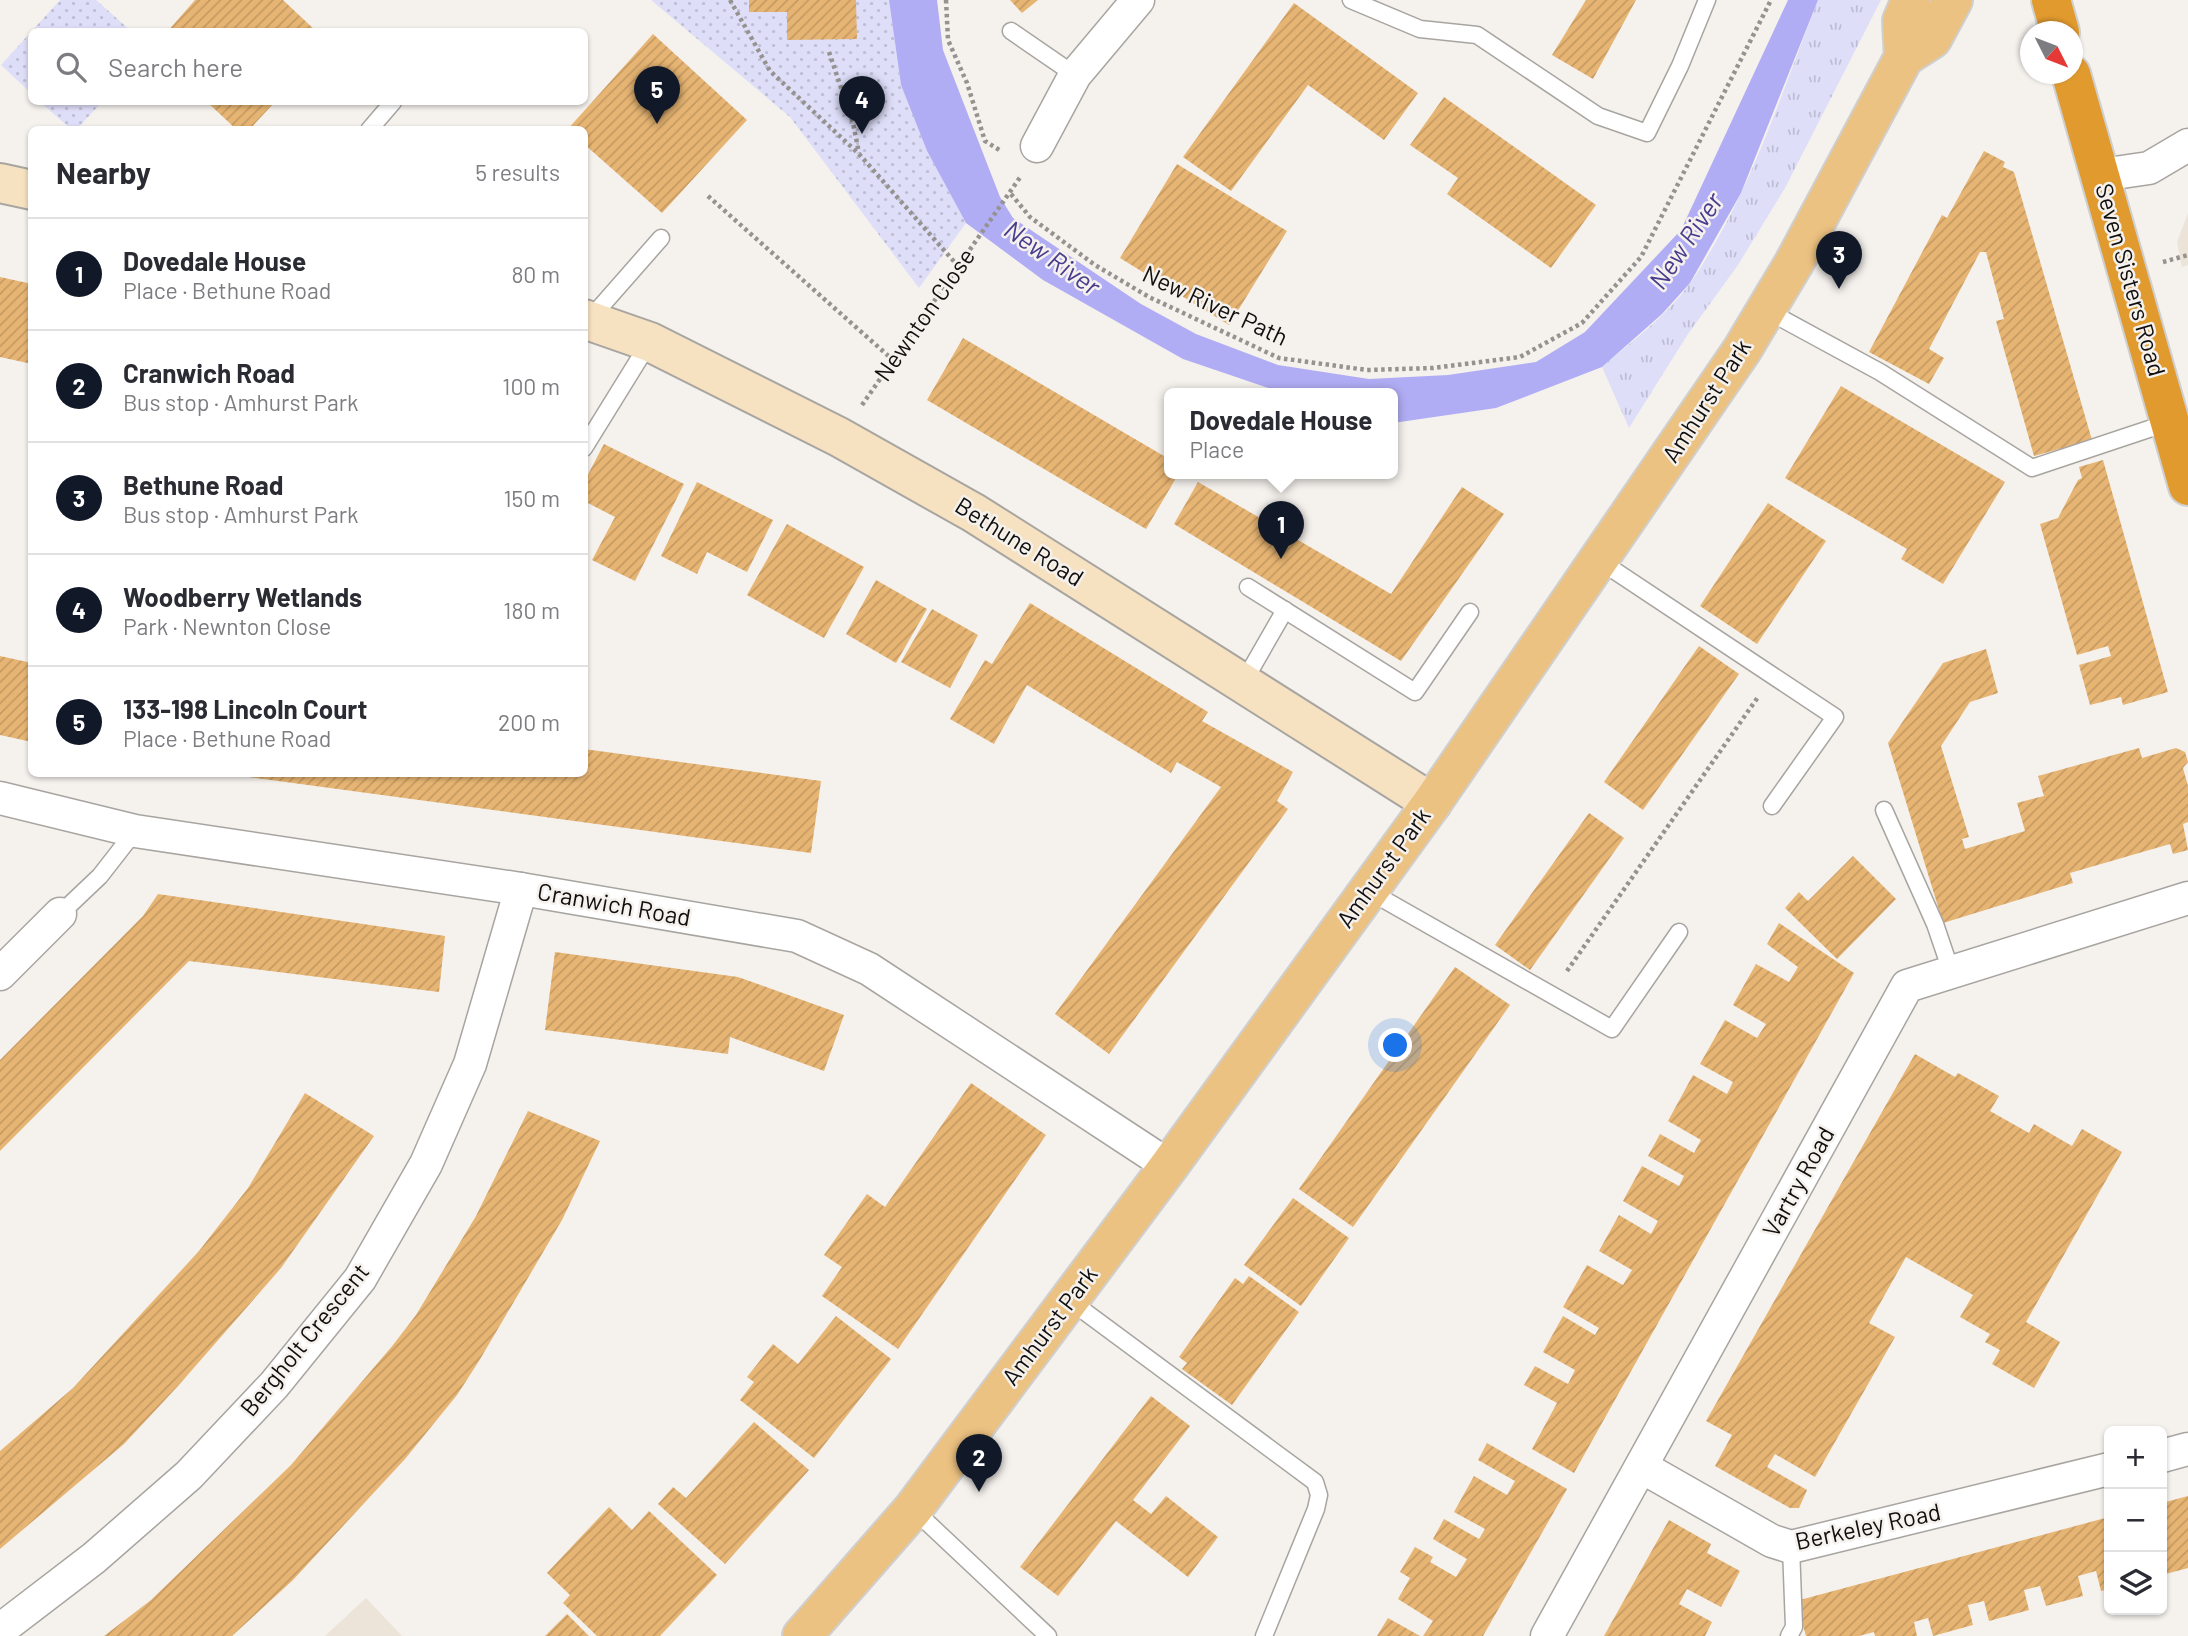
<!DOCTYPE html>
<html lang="en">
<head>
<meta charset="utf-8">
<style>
	body { margin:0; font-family:Barlow,sans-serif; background:#f2f2f3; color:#2b2b33 }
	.controls { position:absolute; right:21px; bottom:21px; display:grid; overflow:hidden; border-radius:10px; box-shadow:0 2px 5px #0004 }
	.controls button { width:63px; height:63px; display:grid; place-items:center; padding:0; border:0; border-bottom:2px solid #e1e1e2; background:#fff; color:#2b2b33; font:35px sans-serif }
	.compass { position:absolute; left:2020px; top:21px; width:63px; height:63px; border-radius:50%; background:#fff; box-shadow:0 2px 5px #0004; rotate:132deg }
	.you { position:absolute; left:1396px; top:1046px; width:24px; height:24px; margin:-18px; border:5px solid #fff; border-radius:50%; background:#1a73e8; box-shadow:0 0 0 10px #1a73e833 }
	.badge { display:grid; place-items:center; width:46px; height:46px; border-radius:50%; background:#111827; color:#fff; font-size:23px; font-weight:700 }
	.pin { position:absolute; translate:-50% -58px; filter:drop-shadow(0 2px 4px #0008) }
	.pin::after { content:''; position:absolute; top:37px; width:24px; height:21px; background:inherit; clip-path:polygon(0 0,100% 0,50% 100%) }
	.popup { position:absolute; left:1164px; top:388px; width:234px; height:91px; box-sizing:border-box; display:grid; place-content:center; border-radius:10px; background:#fff; filter:drop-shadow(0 2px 5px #0005); font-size:23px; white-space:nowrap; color:#7c7c81 }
	.popup b { font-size:26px; color:#2b2b33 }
	.popup::after { content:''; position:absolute; left:50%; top:100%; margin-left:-14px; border:14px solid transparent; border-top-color:#fff }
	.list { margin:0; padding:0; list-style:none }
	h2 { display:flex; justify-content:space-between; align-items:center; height:91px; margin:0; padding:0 28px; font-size:30px }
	h2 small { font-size:23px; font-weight:400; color:#7c7c81 }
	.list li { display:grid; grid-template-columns:46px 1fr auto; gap:21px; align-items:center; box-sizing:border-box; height:112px; padding:0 28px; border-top:2px solid #e1e1e2 }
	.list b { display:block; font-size:26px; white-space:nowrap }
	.list p { margin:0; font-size:23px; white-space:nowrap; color:#7c7c81 }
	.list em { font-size:23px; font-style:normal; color:#7c7c81 }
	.icon { flex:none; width:38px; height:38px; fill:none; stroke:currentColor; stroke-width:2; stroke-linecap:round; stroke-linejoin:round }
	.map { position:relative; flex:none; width:2188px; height:1636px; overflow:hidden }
	.search { position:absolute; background:#fff; box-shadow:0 2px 5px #0004; left:28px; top:28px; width:560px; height:77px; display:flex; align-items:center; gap:18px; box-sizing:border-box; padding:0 24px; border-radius:10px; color:#7c7c81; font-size:26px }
	.panel { position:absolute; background:#fff; box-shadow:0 2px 5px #0004; left:28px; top:126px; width:560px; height:651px; border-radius:10px }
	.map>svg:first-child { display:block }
	.built { fill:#ece4d9 }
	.grass { fill:url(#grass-tufts) }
	.park { fill:url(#park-dots) }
	.water { fill:#b1adf5 }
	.building { fill:url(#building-hatch) }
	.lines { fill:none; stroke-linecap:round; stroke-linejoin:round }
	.lane-casing { stroke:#a8a5a1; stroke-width:19 }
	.street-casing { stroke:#a8a5a1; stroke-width:35 }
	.secondary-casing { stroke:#a8a5a1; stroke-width:42 }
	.primary-casing { stroke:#cfcfcf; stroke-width:42 }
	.highway-casing { stroke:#cfcfcf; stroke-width:42 }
	.path { stroke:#95928f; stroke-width:4.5; stroke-dasharray:3.5 3.5; stroke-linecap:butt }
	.lane { stroke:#fff; stroke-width:16 }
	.street { stroke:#fff; stroke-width:32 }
	.secondary { stroke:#f6e1c0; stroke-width:38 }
	.primary { stroke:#ecc282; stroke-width:38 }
	.highway { stroke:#e09a2e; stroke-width:38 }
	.labels { text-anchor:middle; stroke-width:5; stroke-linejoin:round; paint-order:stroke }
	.street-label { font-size:24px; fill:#110f0e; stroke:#f5f1ed }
	.water-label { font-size:26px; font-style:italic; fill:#483c8e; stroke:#f5f1ed }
</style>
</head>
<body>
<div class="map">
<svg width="2188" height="1636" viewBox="0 0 2188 1636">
	<defs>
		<pattern id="grass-tufts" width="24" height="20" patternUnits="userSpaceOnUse" patternTransform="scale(1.75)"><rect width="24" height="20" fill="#dedef9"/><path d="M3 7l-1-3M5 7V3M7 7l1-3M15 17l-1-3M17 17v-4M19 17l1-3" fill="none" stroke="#bdbdd4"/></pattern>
		<pattern id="park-dots" width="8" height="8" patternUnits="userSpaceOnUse" patternTransform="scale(1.75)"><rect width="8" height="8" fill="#dedef9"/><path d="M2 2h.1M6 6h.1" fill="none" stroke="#bdbdd4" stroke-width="1.8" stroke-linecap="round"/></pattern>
		<pattern id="building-hatch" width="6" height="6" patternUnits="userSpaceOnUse" patternTransform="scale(1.75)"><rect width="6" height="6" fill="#e7b573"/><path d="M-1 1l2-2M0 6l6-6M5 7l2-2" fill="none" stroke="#c59a62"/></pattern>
	</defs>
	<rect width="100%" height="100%" fill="#f5f1ed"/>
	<g class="built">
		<polygon points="2188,213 2188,265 2182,267 2177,242"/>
		<polygon points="366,1598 402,1636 325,1636"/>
	</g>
	<path class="grass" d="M1818 0H1881L1785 188 1738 265 1688 334 1629 428 1602 367C1632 341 1668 315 1691 282 1749 197 1781 95 1818 0Z"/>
	<g class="park">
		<polygon points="60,0 96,0 131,31 32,32 31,93 1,65"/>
		<polygon points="651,0 889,0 901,85 927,151 966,223 919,288 790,117"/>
		<polygon points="40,102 102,102 76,130 71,129"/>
	</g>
	<polygon class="water" points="889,0 937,0 943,50 1000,197 1013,218 1141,304 1196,334 1278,365 1369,379 1448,375 1536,362 1585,332 1681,230 1788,0 1818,0 1741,193 1690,283 1662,314 1602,367 1496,408 1393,423 1393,393 1283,393 1183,359 1043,280 966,223 927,151 901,85"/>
	<g class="building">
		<polygon points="195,0 283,0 317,32 167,32"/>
		<polygon points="749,0 856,0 857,39 787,40 787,12 749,12"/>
		<polygon points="1010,0 1038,0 1022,13"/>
		<polygon points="1586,0 1636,0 1593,79 1552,55"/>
		<polygon points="1294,3 1418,93 1384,140 1308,85 1231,191 1183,157"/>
		<polygon points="653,34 747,120 662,213 584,144 584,130 567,130"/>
		<polygon points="1444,97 1596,205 1551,268 1447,194 1458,178 1410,145"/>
		<polygon points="207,102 275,102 249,130 237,130"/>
		<polygon points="1984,151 2005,162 2003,167 2014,172 2092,440 2034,456 1996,321 2004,319 1986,252 1980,252 1929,349 1944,358 1929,384 1869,352 1942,215 1947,218"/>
		<polygon points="1177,164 1287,231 1229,325 1120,258"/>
		<polygon points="0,277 32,284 32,364 0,357"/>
		<polygon points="963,338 1169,459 1169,473 1179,473 1146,529 927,400"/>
		<polygon points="1841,386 2005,482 1943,584 1901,559 1907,549 1785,478"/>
		<polygon points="604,444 684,484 635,581 592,560 615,517 584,501 584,482"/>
		<polygon points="2103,460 2168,692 2123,705 2121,697 2090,705 2079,665 2111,656 2108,646 2077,655 2040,524 2058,518 2078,480 2082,478 2079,467"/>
		<polygon points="697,482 773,520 747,572 707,552 697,574 661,556"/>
		<polygon points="1198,482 1391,594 1462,487 1504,514 1401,661 1174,524"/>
		<polygon points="1768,503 1826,541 1757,644 1700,606"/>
		<polygon points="787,524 864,567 824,638 747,595"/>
		<polygon points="876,580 927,609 896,663 846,634"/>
		<polygon points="1030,603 1208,712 1202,721 1293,772 1277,801 1288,809 1109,1054 1055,1014 1221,787 1177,762 1171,773 1027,685 994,744 950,719 985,660 992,664"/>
		<polygon points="932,609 978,635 950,688 901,662"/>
		<polygon points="1699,646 1739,674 1643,810 1604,782"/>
		<polygon points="1986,649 1998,693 1970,702 1941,746 1969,837 1962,839 1965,849 2025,831 2017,803 2044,796 2038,776 2139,748 2142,758 2176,748 2185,752 2188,762 2183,768 2188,786 2188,822 2183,824 2188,850 2173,854 2170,844 2070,873 2073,883 1943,923 1888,743 1943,663"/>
		<polygon points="0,656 32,663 32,742 0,735"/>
		<polygon points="584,749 821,781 811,853 234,775 584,774"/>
		<polygon points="1589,813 1624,838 1530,970 1495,945"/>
		<polygon points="1853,856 1896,899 1837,959 1785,908 1799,892 1808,901"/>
		<polygon points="158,894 445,936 439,992 189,961 0,1151 0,1060 143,916"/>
		<polygon points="1779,923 1854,973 1574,1473 1532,1449 1557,1403 1524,1385 1535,1366 1568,1384 1575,1370 1543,1352 1563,1316 1595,1335 1599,1328 1563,1307 1587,1265 1623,1285 1632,1270 1599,1251 1619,1215 1651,1234 1658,1221 1623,1201 1642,1166 1679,1186 1684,1176 1648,1156 1660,1134 1694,1153 1701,1140 1668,1121 1693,1075 1727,1094 1733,1082 1700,1064 1725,1020 1757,1038 1766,1024 1733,1005 1756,964 1789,982 1798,967 1767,944"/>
		<polygon points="555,952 738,977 844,1015 824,1071 730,1037 728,1054 545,1030"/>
		<polygon points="1455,967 1510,1005 1353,1227 1299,1189"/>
		<polygon points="1915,1054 1955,1077 1958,1073 1999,1096 1990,1111 2029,1133 2034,1124 2072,1146 2082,1129 2122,1152 2026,1322 2060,1342 2034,1388 1992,1364 2000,1350 1985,1342 1990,1334 1960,1317 1973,1295 1906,1257 1869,1323 1895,1337 1815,1477 1775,1454 1767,1467 1807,1490 1799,1508 1790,1508 1715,1466 1732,1435 1706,1421"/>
		<polygon points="971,1083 1046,1135 898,1349 822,1296 842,1267 824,1255 867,1194 885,1207"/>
		<polygon points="305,1093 374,1136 281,1268 178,1386 124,1444 0,1549 0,1451 73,1388 199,1251 248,1188"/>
		<polygon points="528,1111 600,1141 562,1220 479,1361 457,1395 405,1459 293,1580 232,1636 104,1636 151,1600 291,1465 393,1345 416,1315 476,1216"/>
		<polygon points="1293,1198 1349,1238 1301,1306 1244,1265"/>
		<polygon points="1249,1276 1299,1312 1232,1405 1182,1369 1187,1363 1179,1357 1235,1278 1243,1284"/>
		<polygon points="836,1316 891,1359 814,1458 740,1400 754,1382 747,1377 773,1344 798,1364"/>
		<polygon points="1151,1396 1190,1426 1133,1500 1151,1514 1166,1496 1218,1537 1188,1577 1116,1521 1058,1596 1020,1567"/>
		<polygon points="754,1422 809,1470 725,1564 658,1504 673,1487 686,1498"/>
		<polygon points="1487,1443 1567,1489 1483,1636 1423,1636 1433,1621 1398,1599 1410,1578 1400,1572 1415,1547 1433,1557 1430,1562 1456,1577 1467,1559 1433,1539 1444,1519 1479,1539 1485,1529 1454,1512 1474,1476 1507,1495 1515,1481 1478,1460"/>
		<polygon points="2188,1496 2188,1568 2162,1575 2162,1503"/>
		<polygon points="609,1507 632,1530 649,1511 717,1575 660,1636 597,1636 563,1603 570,1595 547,1573"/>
		<polygon points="2109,1517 2109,1589 2101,1591 2096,1571 2078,1576 2083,1596 2046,1606 2040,1586 2024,1590 2029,1610 1989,1621 1984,1601 1968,1605 1973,1625 1933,1636 1928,1618 1914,1622 1917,1636 1875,1636 1874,1632 1859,1636 1806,1636 1796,1601"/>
		<polygon points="1669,1520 1711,1544 1707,1553 1740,1571 1721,1607 1687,1589 1679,1604 1712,1622 1705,1636 1604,1636"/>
		<polygon points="567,1614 589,1636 545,1636"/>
		<polygon points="1388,1618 1420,1636 1377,1636"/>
	</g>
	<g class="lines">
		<defs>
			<g id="lane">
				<polyline points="1351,0 1420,29 1477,35 1598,116 1647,133 1680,66 1707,0"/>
				<polyline points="1011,31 1075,75"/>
				<polyline points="369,130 393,102"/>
				<polyline points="1766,310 1880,372 2032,468 2170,422"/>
				<polyline points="589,320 661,238"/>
				<polyline points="584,448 649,343"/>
				<polyline points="1600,561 1835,717 1772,806"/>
				<polyline points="1248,587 1415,692 1470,612"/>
				<polyline points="1243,683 1285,610"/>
				<polyline points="1884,810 1935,924 1951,971"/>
				<polyline points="1367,890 1612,1029 1679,932"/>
				<polyline points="60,914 100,876 135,831"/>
				<polyline points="1069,1300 1315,1482 1319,1495 1316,1509 1264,1636"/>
				<polyline points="913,1509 1048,1636"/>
				<polyline points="1789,1636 1794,1627 1791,1547"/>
			</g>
			<g id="street">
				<polyline points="1037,146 1075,75 1138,0"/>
				<polyline points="2101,175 2149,168 2188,145"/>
				<polyline points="0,798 135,831 521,889 797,936 869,969 1169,1166"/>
				<polyline points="0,974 60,914"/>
				<polyline points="2162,1456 2188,1449"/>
				<polyline points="1642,1467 1772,1541 1791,1547 2109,1469"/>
				<polyline points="0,1630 94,1558 189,1475 274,1385 360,1279 426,1164 470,1064 521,889"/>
				<polyline points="1547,1636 1907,986 2188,898"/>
			</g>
			<g id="secondary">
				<polyline points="0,183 32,190"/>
				<polyline points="584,319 650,342 839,437 974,513 1432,803"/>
			</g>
			<g id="primary">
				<polyline points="1904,57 1902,21 1911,0"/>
				<polyline points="802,1636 913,1509 1169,1166 1432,803 1742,350 1794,263 1904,57 1932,39 1953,0"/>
			</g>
			<g id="highway">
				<polyline points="2051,0 2060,32"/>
				<polyline points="2071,74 2188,486"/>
			</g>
		</defs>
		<use href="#lane" class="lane-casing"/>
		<use href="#street" class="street-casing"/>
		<use href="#secondary" class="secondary-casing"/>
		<use href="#primary" class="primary-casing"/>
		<use href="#highway" class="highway-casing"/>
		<g class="path">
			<polyline points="730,0 770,71 859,154 958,266"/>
			<polyline points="946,0 948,40 967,83 985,141 1001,151"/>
			<polyline points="829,52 853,123 859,153"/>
			<polyline points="1011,194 1030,217 1095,265 1149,297 1279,358 1367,370 1433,368 1520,357 1582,323 1641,257 1771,0"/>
			<polyline points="708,196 893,360"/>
			<polyline points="2163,262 2188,255"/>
			<polyline points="862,405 1021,176"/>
			<polyline points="1567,971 1758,697"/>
		</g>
		<use href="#lane" class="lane"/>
		<use href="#street" class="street"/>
		<use href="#secondary" class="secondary"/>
		<use href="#primary" class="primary"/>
		<use href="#highway" class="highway"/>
	</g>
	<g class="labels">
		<g class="street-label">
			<text transform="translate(2130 280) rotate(74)" y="8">Seven Sisters Road</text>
			<text transform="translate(1215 306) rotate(25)" y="8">New River Path</text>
			<text transform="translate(925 315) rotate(-55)" y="8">Newnton Close</text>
			<text transform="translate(1707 401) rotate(-57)" y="8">Amhurst Park</text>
			<text transform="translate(1019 542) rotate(32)" y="8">Bethune Road</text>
			<text transform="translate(1384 868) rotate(-54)" y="8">Amhurst Park</text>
			<text transform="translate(614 905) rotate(10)" y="8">Cranwich Road</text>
			<text transform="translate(1799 1182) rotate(-61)" y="8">Vartry Road</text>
			<text transform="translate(1050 1326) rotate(-53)" y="8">Amhurst Park</text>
			<text transform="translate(305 1340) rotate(-51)" y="8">Bergholt Crescent</text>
			<text transform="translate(1868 1527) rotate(-12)" y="8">Berkeley Road</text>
		</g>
		<g class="water-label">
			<text transform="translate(1686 241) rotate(-56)" y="9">New River</text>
			<text transform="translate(1052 258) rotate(35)" y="9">New River</text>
		</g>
	</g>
</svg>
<div class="controls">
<button>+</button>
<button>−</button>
<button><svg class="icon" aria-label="layers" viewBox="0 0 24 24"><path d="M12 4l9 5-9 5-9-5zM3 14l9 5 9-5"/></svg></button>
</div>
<svg class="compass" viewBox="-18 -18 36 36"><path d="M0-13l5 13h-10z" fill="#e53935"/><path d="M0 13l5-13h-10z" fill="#7c7c81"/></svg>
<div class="you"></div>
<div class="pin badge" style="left:1281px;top:559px">1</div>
<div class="popup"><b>Dovedale House</b>Place</div>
<div class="pin badge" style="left:979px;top:1492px">2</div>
<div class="pin badge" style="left:1839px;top:289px">3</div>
<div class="pin badge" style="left:862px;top:134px">4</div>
<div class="pin badge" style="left:657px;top:124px">5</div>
<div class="search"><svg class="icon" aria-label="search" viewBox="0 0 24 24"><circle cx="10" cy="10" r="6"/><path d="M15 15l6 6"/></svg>Search here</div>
<section class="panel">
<h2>Nearby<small>5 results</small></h2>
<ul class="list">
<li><span class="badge">1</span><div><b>Dovedale House</b><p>Place · Bethune Road</p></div><em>80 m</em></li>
<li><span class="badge">2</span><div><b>Cranwich Road</b><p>Bus stop · Amhurst Park</p></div><em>100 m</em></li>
<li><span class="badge">3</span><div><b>Bethune Road</b><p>Bus stop · Amhurst Park</p></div><em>150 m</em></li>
<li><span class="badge">4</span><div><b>Woodberry Wetlands</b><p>Park · Newnton Close</p></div><em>180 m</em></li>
<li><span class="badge">5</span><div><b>133-198 Lincoln Court</b><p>Place · Bethune Road</p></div><em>200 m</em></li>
</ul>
</section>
</div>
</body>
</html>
